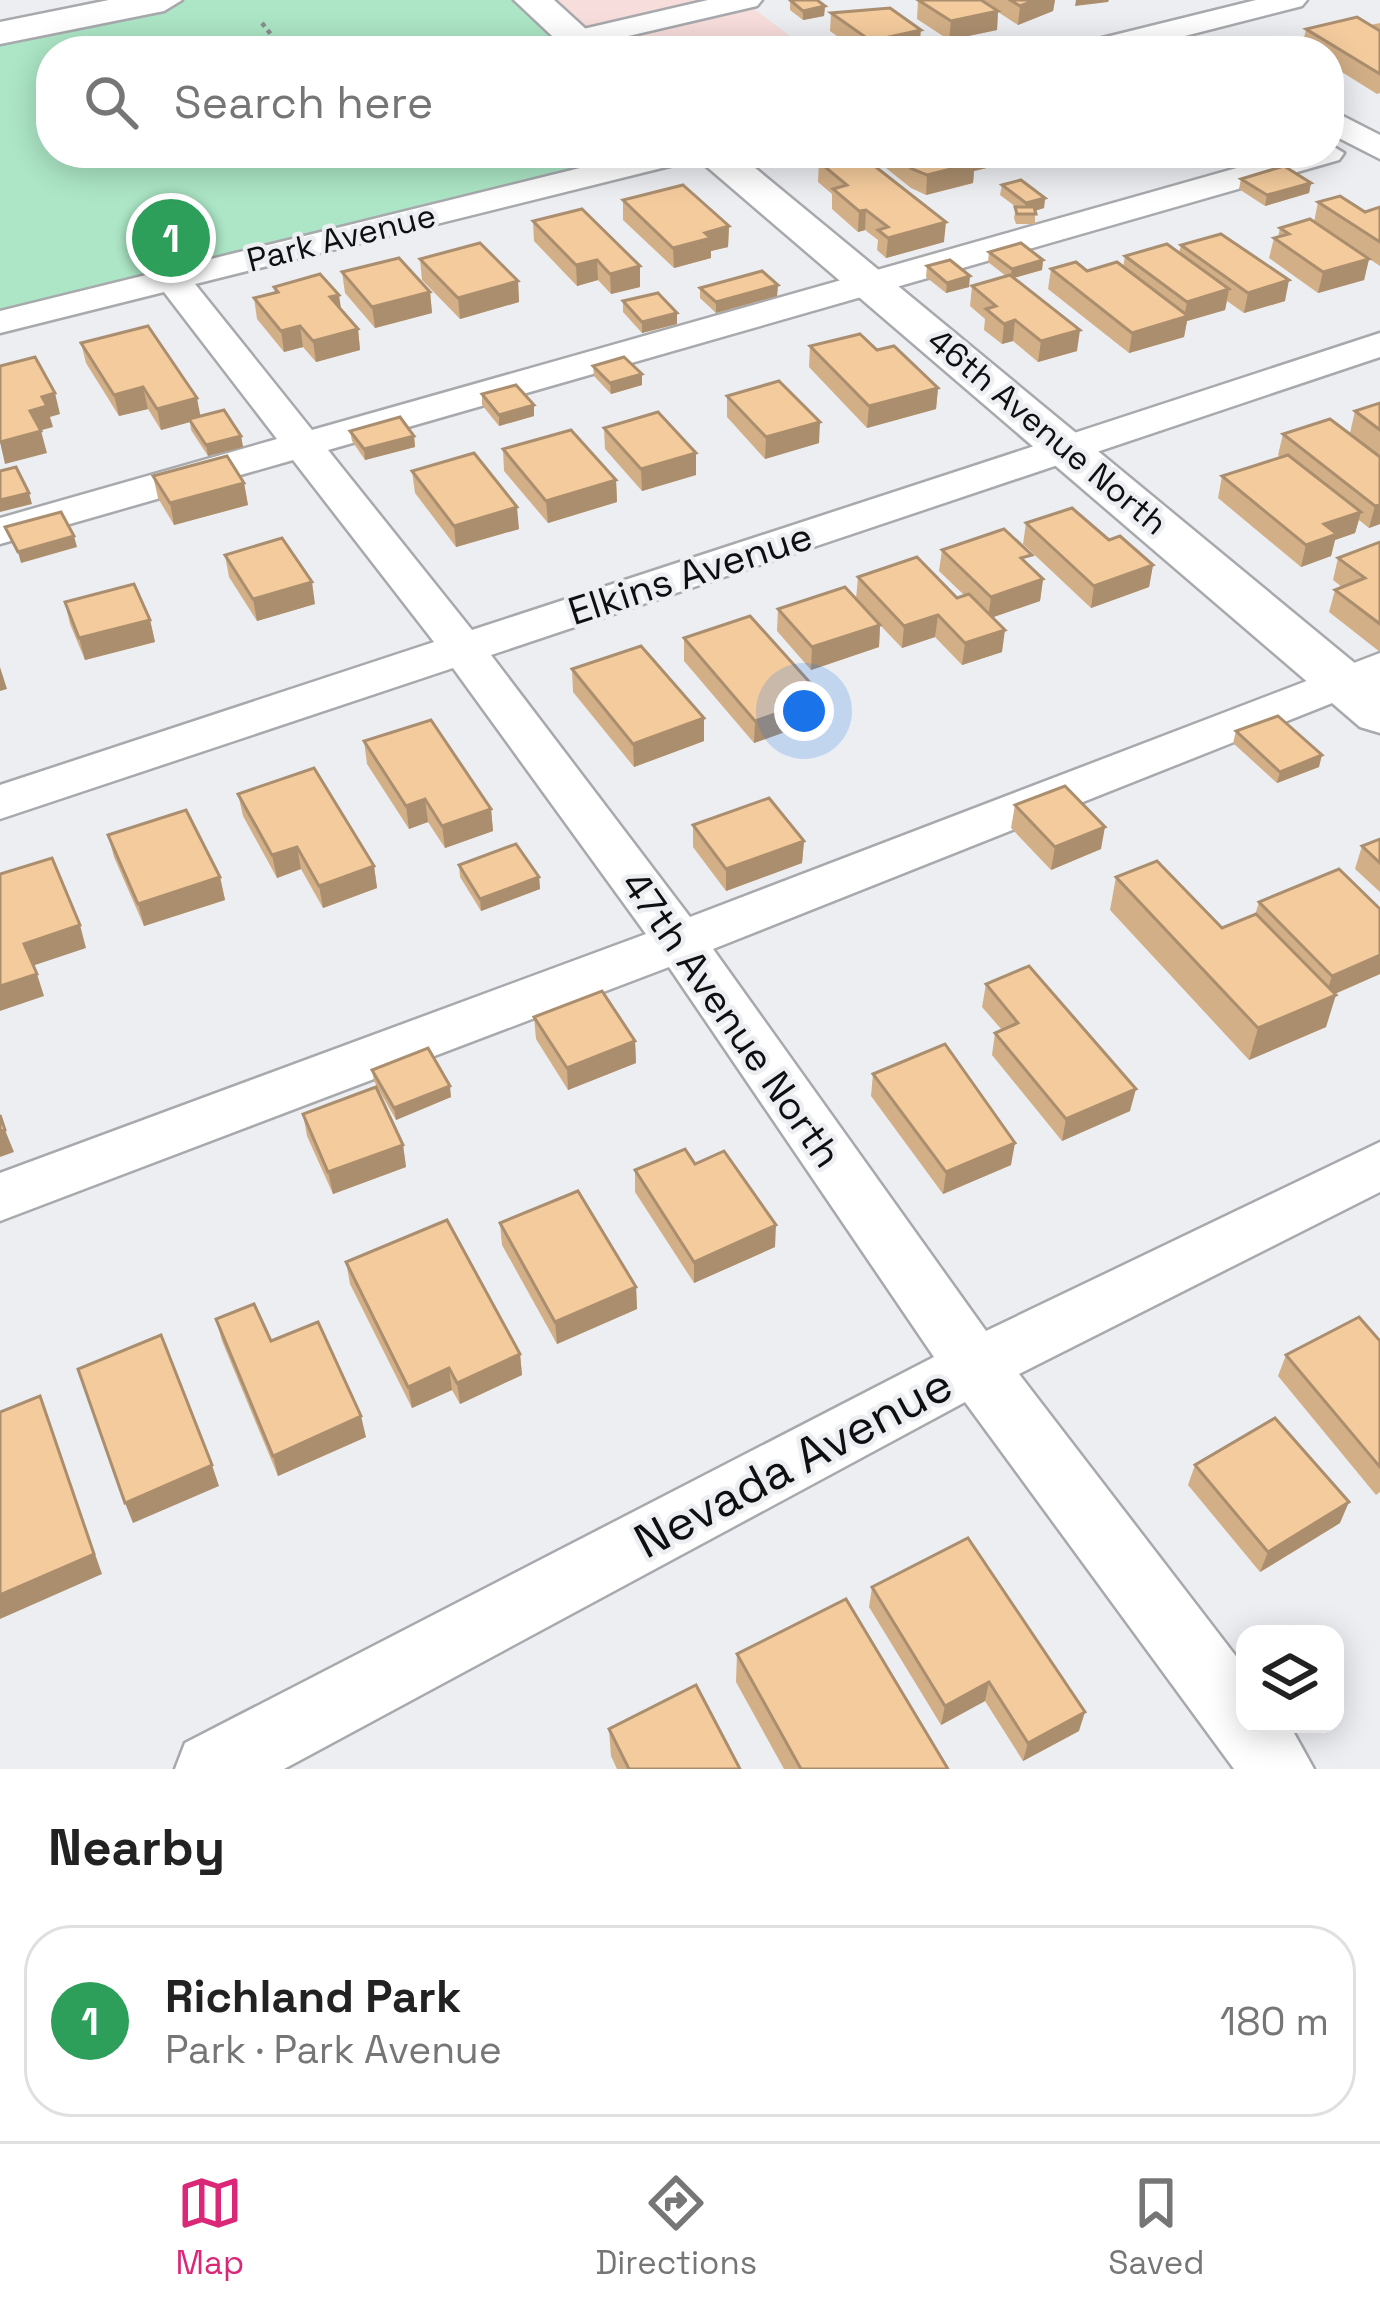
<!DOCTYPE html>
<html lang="en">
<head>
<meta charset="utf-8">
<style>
	body { margin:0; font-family:"Space Grotesk",sans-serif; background:#f2f2f2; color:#222 }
	.controls { position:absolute; right:36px; bottom:36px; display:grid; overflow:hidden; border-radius:24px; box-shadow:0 6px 30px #0003 }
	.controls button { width:108px; height:108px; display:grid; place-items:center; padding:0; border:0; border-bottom:3px solid #e0e0e0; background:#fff; color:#222; font:60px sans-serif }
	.you { position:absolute; left:804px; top:711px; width:42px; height:42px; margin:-30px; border:9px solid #fff; border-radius:50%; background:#1a73e8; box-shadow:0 0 0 18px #1a73e833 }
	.badge { display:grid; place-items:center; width:78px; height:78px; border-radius:50%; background:#db2777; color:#fff; font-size:39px; font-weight:700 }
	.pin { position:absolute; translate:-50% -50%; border:6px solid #fff; box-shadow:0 3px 12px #0006 }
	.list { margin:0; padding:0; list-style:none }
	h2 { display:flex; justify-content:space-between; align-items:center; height:156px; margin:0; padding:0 48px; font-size:51px }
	h2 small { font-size:39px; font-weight:400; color:#767676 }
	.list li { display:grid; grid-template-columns:78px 1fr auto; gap:36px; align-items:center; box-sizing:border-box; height:192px; margin:0 24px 24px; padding:0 24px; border:3px solid #e0e0e0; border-radius:48px }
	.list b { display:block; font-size:45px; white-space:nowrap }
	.list p { margin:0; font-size:39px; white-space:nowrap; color:#767676 }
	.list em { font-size:39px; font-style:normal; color:#767676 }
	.icon { flex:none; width:66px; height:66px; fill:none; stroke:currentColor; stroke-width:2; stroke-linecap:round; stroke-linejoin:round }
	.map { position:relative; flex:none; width:1380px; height:1769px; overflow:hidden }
	.search { position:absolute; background:#fff; box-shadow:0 6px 30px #0003; left:36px; right:36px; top:36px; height:132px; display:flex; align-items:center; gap:30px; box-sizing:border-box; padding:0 42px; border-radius:48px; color:#767676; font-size:45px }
	.sheet { height:372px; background:#fff }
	nav { display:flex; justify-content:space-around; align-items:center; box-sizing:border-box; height:168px; border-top:3px solid #e0e0e0; background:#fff; font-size:33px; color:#767676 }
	nav a { display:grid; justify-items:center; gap:6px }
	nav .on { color:#db2777 }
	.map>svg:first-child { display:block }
	.commercial { fill:#f7dddb }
	.green { fill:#ace6c6 }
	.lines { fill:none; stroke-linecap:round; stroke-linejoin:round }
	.minor-casing { stroke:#a7a9ad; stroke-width:5 }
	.major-casing { stroke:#a7a9ad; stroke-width:5 }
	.path { stroke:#8b8d90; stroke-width:4.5; stroke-dasharray:4.5 4.5; stroke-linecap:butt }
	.minor { fill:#fff; fill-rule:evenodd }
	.major { fill:#fff; fill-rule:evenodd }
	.wall { fill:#d2af87 }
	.shaded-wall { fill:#ab8e6e }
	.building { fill:#f4cb9d; stroke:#ab8e6e; stroke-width:3 }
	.labels { text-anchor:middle; stroke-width:9; stroke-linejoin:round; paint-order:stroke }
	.far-street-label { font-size:33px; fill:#0e0f10; stroke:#eceef2 }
	.street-label { font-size:39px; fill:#0e0f10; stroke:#eceef2 }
	.near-street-label { font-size:48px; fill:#0e0f10; stroke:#eceef2 }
</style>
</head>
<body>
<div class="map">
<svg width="1380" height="1769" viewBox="0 0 1380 1769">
	<rect width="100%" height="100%" fill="#eceef2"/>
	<polygon class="commercial" points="554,0 742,0 810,51 616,51"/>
	<polygon class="green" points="164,0 532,0 591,51 51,51 51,153 682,153 0,323 0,33"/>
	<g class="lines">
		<defs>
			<g id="minor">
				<polygon points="708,0 762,0 757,6 577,48 562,39 566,33"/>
				<polygon points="1256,0 1307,0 1302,6 1126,51 1074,51 1078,44"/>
				<polygon points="1329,109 1380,135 1380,159 1329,133"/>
				<polygon points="1329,144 1344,153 1339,160 328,450 472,630 1380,333 1380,357 491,655 690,917 1380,653 1380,684 713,949 986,1331 1380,1142 1380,1192 1019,1374 1245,1668 1245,1724 1289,1724 1314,1769 1234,1769 965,1402 284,1769 175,1769 185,1743 934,1357 669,967 0,1221 0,1173 646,934 453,668 0,819 0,785 434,642 293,460 0,544 0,518 277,439 164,292 0,333 0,311 641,153 699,153 694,160 195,284 312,430 1290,153 1329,153"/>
			</g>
			<g id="major">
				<polygon points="109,0 182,0 164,11 0,44 0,22"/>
				<polygon points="514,0 554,0 610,51 568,51"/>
				<polygon points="691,153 737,153 1380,684 1380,733 1360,727"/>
			</g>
		</defs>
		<use href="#minor" class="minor-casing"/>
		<use href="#major" class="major-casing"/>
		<polyline class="path" points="262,23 284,51"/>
		<use href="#minor" class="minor"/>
		<use href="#major" class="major"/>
	</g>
	<g class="wall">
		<polygon points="790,0 825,6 824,16 803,20 790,10"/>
		<polygon points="918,0 1055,0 1053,11 1018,25 998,12 997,30 949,40 917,19"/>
		<polygon points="831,13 919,49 910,51 857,51 830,31"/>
		<polygon points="1380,23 1380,93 1377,94 1329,64 1329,51 1308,51 1302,47 1306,29 1370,25"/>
		<polygon points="871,153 1021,153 1020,160 974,171 973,183 926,195 911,188 871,156"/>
		<polygon points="819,162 944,242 886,258 877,250 878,240 865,230 858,232 832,209 832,194 818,182"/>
		<polygon points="1241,179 1311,183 1309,193 1265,206 1239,189"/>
		<polygon points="1002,185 1045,198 1044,208 1035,211 1035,224 1016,224 1014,218 1016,207 1000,195"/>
		<polygon points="623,200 729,226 728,247 711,251 711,258 674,268 623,220"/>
		<polygon points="1318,202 1365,212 1380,207 1380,266 1314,222"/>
		<polygon points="533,221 640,266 640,287 611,294 598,280 577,286 534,241"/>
		<polygon points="1280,228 1369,259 1364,280 1318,293 1269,258 1274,238 1278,237"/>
		<polygon points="1181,245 1285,301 1244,313 1227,301 1225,310 1187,321 1184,337 1129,353 1048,289 1051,269 1087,271 1123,268 1125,256 1179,253"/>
		<polygon points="989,252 1043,260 1042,270 1014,278 1077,351 1038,362 1013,341 1002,344 984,330 985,319 970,306 972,286 1006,276 988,262"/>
		<polygon points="420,259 518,281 519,302 460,319 422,280"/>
		<polygon points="927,266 969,287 946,293 926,277"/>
		<polygon points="342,272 430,292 432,313 375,328 345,293"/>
		<polygon points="778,285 777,296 716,313 700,298 700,288"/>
		<polygon points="274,287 341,309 358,329 360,350 316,362 303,347 284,352 257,319 254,298 275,293"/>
		<polygon points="623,301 677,313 677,324 642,333 623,312"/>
		<polygon points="81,343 201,416 241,436 243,447 208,456 191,430 190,422 161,430 148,409 119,416 86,363"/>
		<polygon points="810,346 877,350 938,388 936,409 867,428 809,367"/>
		<polygon points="593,366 642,374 642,385 611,394 594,376"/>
		<polygon points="482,394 534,405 534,416 499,426 482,405"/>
		<polygon points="727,396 819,443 765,459 727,417"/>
		<polygon points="1380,403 1380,456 1350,433 1355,411"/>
		<polygon points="604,428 696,453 696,475 642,491 605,449"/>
		<polygon points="350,431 414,436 415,447 365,460 352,441"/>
		<polygon points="1283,434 1380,457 1380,524 1369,528 1359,520 1355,533 1335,540 1331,556 1301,567 1218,498 1222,476 1280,457 1278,455"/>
		<polygon points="503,449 616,480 617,502 548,523 504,471"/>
		<polygon points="412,471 519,529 456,547 415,493"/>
		<polygon points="153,476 244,483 248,505 174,525 158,498"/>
		<polygon points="1026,523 1109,540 1153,565 1149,587 1091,608 1023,544"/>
		<polygon points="1380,542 1380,652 1329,612 1335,590 1342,587 1333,580 1338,558"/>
		<polygon points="942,550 1030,567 1043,579 1040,601 993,617 1002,652 962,665 935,637 902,648 880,625 879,647 811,670 777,631 778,609 856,599 858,577 957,598 964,595 939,571"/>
		<polygon points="225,555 315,604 257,621 229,577"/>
		<polygon points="65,602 150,620 155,642 85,660 70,624"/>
		<polygon points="684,638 823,697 821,719 754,743 684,661"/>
		<polygon points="572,669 704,718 704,741 634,767 573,692"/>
		<polygon points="1236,731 1319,767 1277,783 1233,743"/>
		<polygon points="364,741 491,809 493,831 445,848 428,822 409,829 367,764"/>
		<polygon points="238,794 374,866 377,888 323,908 301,869 277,878 243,816"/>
		<polygon points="1015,805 1101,849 1051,870 1011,828"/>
		<polygon points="693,825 804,841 802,863 726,891 693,847"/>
		<polygon points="108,835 220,877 225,900 144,926 114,857"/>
		<polygon points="1380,839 1380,892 1355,869 1362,846"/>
		<polygon points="459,865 539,877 540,889 481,911 460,877"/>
		<polygon points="1116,877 1222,928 1255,915 1259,902 1380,909 1380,974 1335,994 1326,1027 1249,1060 1110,910"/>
		<polygon points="986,984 1130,1111 1062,1141 992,1055 995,1033 1002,1030 982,1007"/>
		<polygon points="534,1017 635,1041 636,1063 568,1090 536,1039"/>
		<polygon points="372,1070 451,1097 396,1120 374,1081"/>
		<polygon points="873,1074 1011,1165 943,1194 871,1096"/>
		<polygon points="303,1114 403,1145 406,1167 333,1194 307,1136"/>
		<polygon points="635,1170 775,1247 694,1283 635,1192"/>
		<polygon points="500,1223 636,1287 637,1309 557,1344 502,1245"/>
		<polygon points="346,1262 520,1354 522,1375 460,1404 452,1390 412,1408 350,1284"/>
		<polygon points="216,1319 271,1341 366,1437 278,1476 222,1341"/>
		<polygon points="1380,1341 1380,1492 1376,1495 1278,1376 1286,1355"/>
		<polygon points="1195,1465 1340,1523 1260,1572 1188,1485"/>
		<polygon points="872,1587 1079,1731 1023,1761 985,1701 941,1725 869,1607"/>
		<polygon points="737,1654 948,1769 784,1769 736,1682"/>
		<polygon points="609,1729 740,1769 617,1769 611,1756"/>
	</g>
	<g class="shaded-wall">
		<polygon points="1036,0 1055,0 1053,11 1018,25 1020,6"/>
		<polygon points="1076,0 1109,0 1108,2 1075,6"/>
		<polygon points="825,6 824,16 803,20 803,11"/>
		<polygon points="998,11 997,30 949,40 951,21"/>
		<polygon points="921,30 919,49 910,51 870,51 871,41"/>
		<polygon points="976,153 1021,153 1020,160 974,171 973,183 926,195 927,175 975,163"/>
		<polygon points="1311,183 1309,193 1265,206 1267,195"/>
		<polygon points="1045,198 1044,208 1024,214 1026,203"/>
		<polygon points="866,210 865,230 858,232 859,211"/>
		<polygon points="946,222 944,242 886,258 888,238"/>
		<polygon points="729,226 728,247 711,251 711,258 674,268 673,248 705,233"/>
		<polygon points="1369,259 1364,280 1318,293 1323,272"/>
		<polygon points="597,260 598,280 577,286 576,265"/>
		<polygon points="1043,260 1042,270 1010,279 1012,269"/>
		<polygon points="640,266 640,287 611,294 610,274"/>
		<polygon points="970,276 969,287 946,293 947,283"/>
		<polygon points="1289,280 1285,301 1244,313 1248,293"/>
		<polygon points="518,281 519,302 460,319 458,298"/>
		<polygon points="778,285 777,296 716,313 716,302"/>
		<polygon points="1229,289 1225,310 1187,321 1184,337 1129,353 1132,333 1184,317 1187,302"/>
		<polygon points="430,292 432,313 375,328 372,307"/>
		<polygon points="339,295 342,315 330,297"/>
		<polygon points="677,313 677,324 642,333 642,322"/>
		<polygon points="1015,320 1013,341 1002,344 1004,324"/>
		<polygon points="300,326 303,347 284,352 281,331"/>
		<polygon points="358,329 360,350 316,362 313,341"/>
		<polygon points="1080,330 1077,351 1038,362 1041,341"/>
		<polygon points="642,374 642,385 611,394 610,383"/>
		<polygon points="143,387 148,409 119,416 114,395"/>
		<polygon points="938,388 936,409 867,428 869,406"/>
		<polygon points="55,393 60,414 50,417 53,427 35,432 30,411 42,397"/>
		<polygon points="197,398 201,419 161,430 157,409"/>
		<polygon points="534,405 534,416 499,426 499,415"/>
		<polygon points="820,422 819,443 765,459 766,437"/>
		<polygon points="41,431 47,453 5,464 0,442"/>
		<polygon points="241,436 243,447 208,456 206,445"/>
		<polygon points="414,436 415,447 365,460 364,449"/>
		<polygon points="696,453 696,475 642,491 641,469"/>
		<polygon points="616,480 617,502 548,523 546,501"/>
		<polygon points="244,483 248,505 174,525 170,503"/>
		<polygon points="29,493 32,504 0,512 0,500"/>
		<polygon points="1380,505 1380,524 1369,528 1375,506"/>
		<polygon points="517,507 519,529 456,547 454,526"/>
		<polygon points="1361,512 1355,533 1335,540 1331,556 1301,567 1306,545 1324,524"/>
		<polygon points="74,536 77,547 21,563 18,552"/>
		<polygon points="1153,565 1149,587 1091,608 1094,586"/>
		<polygon points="1043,579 1040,601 988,619 991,597"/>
		<polygon points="312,582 315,604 257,621 253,599"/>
		<polygon points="938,615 935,637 902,648 904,626"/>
		<polygon points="150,620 155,642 85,660 79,638"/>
		<polygon points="880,625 879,647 811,670 812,647"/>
		<polygon points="1005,630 1002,652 962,665 965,643"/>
		<polygon points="0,667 7,689 0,691"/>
		<polygon points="823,697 821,719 754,743 755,721"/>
		<polygon points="704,718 704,741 634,767 633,744"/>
		<polygon points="1322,755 1319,767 1277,783 1280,772"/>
		<polygon points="425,799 428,822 409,829 406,806"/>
		<polygon points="491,809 493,831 445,848 442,826"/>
		<polygon points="1105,827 1101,849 1051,870 1055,847"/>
		<polygon points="804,841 802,863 726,891 726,869"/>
		<polygon points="297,847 301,869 277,878 272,855"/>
		<polygon points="374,866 377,888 323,908 319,886"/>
		<polygon points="220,877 225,900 144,926 138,904"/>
		<polygon points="539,877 540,889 481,911 480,899"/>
		<polygon points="80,925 86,948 32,966 24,944"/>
		<polygon points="1380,955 1380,974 1325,998 1332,976"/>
		<polygon points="37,974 44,996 0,1011 0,986"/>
		<polygon points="1336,995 1326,1027 1249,1060 1258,1028"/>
		<polygon points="635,1041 636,1063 568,1090 567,1068"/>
		<polygon points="450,1086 451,1097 396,1120 394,1108"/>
		<polygon points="1136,1089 1130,1111 1062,1141 1066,1119"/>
		<polygon points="5,1130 14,1152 0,1157 0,1131"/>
		<polygon points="1015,1143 1011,1165 943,1194 946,1172"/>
		<polygon points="403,1145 406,1167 333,1194 328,1172"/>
		<polygon points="776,1225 775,1247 694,1283 694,1262"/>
		<polygon points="636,1287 637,1309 557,1344 555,1322"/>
		<polygon points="520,1354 522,1375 460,1404 457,1383"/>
		<polygon points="449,1368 452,1390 412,1408 408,1387"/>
		<polygon points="40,1396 102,1574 0,1619 0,1595"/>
		<polygon points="361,1416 366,1437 278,1476 273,1456"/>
		<polygon points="212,1465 219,1486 133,1523 125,1503"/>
		<polygon points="1349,1502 1340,1523 1260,1572 1268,1552"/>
		<polygon points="989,1682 985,1701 941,1725 945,1706"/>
		<polygon points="1085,1712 1079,1731 1023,1761 1028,1743"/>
	</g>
	<g class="building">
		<polygon points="790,0 817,0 825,6 803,11"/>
		<polygon points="918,0 981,0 998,11 951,21"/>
		<polygon points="1010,0 1036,0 1020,6"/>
		<polygon points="890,8 921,30 871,41 831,13"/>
		<polygon points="1357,17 1380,31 1380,74 1306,29"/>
		<polygon points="858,153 946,222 888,238 878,230 888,227 866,210 859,211 833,189 847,185 819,162"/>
		<polygon points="892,153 962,153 975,163 927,175 912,169"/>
		<polygon points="1284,166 1311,183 1267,195 1241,179"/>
		<polygon points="1021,180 1045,198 1026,203 1002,185"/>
		<polygon points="683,185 729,226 705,233 711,238 673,248 623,200"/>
		<polygon points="1340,196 1365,212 1380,207 1380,242 1318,202"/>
		<polygon points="1015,207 1034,207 1036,214 1017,214"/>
		<polygon points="582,209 640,266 610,274 597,260 576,265 533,221"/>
		<polygon points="1310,219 1369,259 1323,272 1274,238 1289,234 1280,228"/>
		<polygon points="1221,234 1289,280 1248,293 1181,245"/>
		<polygon points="480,243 518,281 458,298 420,259"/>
		<polygon points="1021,243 1043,260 1012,269 989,252"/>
		<polygon points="1167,244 1229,289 1187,302 1125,256"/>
		<polygon points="399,258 430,292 372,307 342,272"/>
		<polygon points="950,260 970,276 947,283 927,266"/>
		<polygon points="1076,262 1087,271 1117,262 1188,316 1132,333 1051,269"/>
		<polygon points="762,271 778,285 716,302 700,288"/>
		<polygon points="320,274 339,295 330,297 358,329 313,341 300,326 281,331 254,298 278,292 274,287"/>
		<polygon points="1010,275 1080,330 1041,341 1015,320 1004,324 986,309 996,306 972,286"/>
		<polygon points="658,293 677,313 642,322 623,301"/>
		<polygon points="148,326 197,398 157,409 143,387 114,395 81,343"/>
		<polygon points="860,334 877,350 894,346 938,388 869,406 810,346"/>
		<polygon points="35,357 55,393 42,397 47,406 30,411 41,431 0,442 0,366"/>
		<polygon points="624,357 642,374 610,383 593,366"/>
		<polygon points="779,381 820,422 766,437 727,396"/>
		<polygon points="516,385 534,405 499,415 482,394"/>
		<polygon points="1380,403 1380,430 1355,411"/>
		<polygon points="224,410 241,436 206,445 189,419"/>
		<polygon points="658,412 696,453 641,469 604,428"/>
		<polygon points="400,417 414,436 364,449 350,431"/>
		<polygon points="1330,419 1380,457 1380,505 1375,506 1283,434"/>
		<polygon points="571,430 616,480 546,501 503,449"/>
		<polygon points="474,453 517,507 454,526 412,471"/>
		<polygon points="1288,455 1361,512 1324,524 1337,534 1306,545 1222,476"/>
		<polygon points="227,456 244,483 170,503 153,476"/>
		<polygon points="16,467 29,493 0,500 0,471"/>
		<polygon points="1072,508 1109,540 1120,536 1153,565 1094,586 1026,523"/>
		<polygon points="61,512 74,536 18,552 5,527"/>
		<polygon points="1004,529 1032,555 1021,558 1043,579 991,597 942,550"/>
		<polygon points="282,538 312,582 253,599 225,555"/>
		<polygon points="1380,542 1380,624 1335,590 1365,578 1338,558"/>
		<polygon points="917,557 957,598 969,594 1005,630 965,643 938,615 904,626 858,577"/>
		<polygon points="134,584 150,620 79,638 65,602"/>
		<polygon points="845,587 880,625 812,647 778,609"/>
		<polygon points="750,616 823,697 755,721 684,638"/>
		<polygon points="641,646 704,718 633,744 572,669"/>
		<polygon points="1278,716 1322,755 1280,772 1236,731"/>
		<polygon points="431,720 491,809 442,826 425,799 406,806 364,741"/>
		<polygon points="314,768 374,866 319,886 297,847 272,855 238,794"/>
		<polygon points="1065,786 1105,827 1055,847 1015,805"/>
		<polygon points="769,798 804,841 726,869 693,825"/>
		<polygon points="186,810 220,877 138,904 108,835"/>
		<polygon points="1380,839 1380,863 1362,846"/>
		<polygon points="516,844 539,877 480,899 459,865"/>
		<polygon points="52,858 80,925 24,944 37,974 0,986 0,874"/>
		<polygon points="1157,861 1222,928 1256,914 1336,995 1258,1028 1116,877"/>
		<polygon points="1339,869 1380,909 1380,955 1332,976 1259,902"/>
		<polygon points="1029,966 1136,1089 1066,1119 995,1033 1018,1023 986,984"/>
		<polygon points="602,991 635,1041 567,1068 534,1017"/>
		<polygon points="945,1044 1015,1143 946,1172 873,1074"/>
		<polygon points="428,1048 450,1086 394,1108 372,1070"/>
		<polygon points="376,1087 403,1145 328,1172 303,1114"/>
		<polygon points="0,1115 5,1130 0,1131"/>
		<polygon points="685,1149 695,1164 724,1151 776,1225 694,1262 635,1170"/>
		<polygon points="578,1191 636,1287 555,1322 500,1223"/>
		<polygon points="447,1220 520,1354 457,1383 449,1368 408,1387 346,1262"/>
		<polygon points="254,1304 271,1341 318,1322 361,1416 273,1456 216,1319"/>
		<polygon points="1359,1317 1380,1341 1380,1467 1286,1355"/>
		<polygon points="161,1335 212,1465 125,1503 78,1369"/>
		<polygon points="40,1396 94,1554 0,1595 0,1412"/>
		<polygon points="1275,1418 1349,1502 1268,1552 1195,1465"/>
		<polygon points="968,1538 1085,1712 1028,1743 989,1682 945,1706 872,1587"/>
		<polygon points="846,1599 948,1769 801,1769 737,1654"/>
		<polygon points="696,1685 740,1769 629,1769 609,1729"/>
	</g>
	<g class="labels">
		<g class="far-street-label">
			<text transform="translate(341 237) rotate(-14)" y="12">Park Avenue</text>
			<text transform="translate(1048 431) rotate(40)" y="12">46th Avenue North</text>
		</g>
		<g class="street-label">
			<text transform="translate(690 573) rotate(-18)" y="14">Elkins Avenue</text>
			<text transform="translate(732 1019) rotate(55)" y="14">47th Avenue North</text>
		</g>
		<g class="near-street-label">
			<text transform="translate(793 1462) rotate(-28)" y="17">Nevada Avenue</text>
		</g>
	</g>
</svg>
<div class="controls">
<button><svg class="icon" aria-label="layers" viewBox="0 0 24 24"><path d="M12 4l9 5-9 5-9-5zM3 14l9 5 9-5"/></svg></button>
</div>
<div class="you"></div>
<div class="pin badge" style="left:171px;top:238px;background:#2e9e5b">1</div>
<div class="search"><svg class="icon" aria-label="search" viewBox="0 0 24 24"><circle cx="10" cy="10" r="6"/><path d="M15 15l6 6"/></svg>Search here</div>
</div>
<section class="sheet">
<h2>Nearby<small></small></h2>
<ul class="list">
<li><span class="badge" style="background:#2e9e5b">1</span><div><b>Richland Park</b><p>Park · Park Avenue</p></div><em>180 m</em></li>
</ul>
</section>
<nav>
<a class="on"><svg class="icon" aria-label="map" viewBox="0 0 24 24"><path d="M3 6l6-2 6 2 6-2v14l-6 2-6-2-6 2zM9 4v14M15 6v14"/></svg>Map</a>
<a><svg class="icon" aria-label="directions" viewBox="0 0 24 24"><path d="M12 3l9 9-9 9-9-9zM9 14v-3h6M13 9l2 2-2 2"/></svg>Directions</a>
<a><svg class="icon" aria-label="saved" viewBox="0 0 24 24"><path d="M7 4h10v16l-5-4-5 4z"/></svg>Saved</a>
</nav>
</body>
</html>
